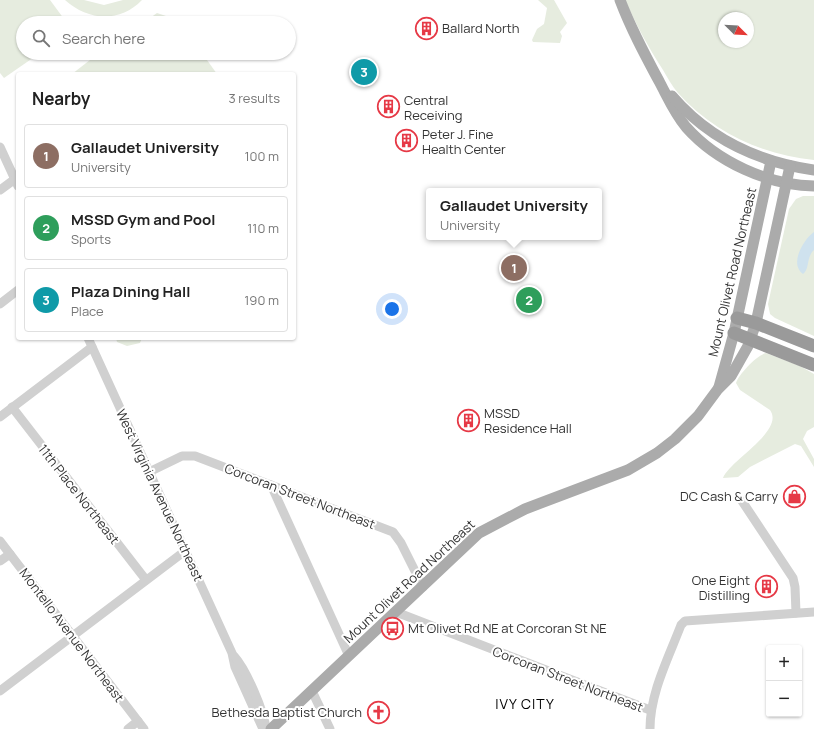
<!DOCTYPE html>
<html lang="en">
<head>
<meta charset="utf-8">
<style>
	body { margin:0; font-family:Manrope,sans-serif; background:#f6f6f6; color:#222 }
	.controls { position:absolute; right:12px; bottom:12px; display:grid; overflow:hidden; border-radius:4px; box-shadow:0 1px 3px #0004 }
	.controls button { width:36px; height:36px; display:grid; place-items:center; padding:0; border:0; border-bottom:1px solid #e0e0e0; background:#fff; color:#222; font:20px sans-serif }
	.compass { position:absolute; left:718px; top:12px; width:36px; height:36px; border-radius:50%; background:#fff; box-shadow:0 1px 3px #0004; rotate:114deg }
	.you { position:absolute; left:392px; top:309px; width:14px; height:14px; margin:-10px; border:3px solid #fff; border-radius:50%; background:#1a73e8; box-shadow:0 0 0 6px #1a73e833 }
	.badge { display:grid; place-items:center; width:26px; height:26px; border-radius:50%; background:#e63946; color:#fff; font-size:13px; font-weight:700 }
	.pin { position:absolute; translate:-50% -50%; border:2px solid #fff; box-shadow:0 1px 4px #0006 }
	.popup { position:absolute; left:426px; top:188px; width:176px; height:52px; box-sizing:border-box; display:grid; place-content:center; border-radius:4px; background:#fff; filter:drop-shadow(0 1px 3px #0005); font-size:13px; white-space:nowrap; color:#767676 }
	.popup b { font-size:15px; color:#222 }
	.popup::after { content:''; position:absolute; left:50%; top:100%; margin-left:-8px; border:8px solid transparent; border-top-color:#fff }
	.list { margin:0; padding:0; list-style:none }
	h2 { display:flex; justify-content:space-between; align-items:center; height:52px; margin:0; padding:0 16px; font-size:17px }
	h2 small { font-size:13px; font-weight:400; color:#767676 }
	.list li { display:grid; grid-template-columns:26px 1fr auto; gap:12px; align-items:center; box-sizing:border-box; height:64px; margin:0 8px 8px; padding:0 8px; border:1px solid #e0e0e0; border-radius:4px }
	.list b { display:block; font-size:15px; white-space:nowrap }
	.list p { margin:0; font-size:13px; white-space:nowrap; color:#767676 }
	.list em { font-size:13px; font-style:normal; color:#767676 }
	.icon { flex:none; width:22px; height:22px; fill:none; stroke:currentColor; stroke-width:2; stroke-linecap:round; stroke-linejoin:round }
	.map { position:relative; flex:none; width:814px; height:729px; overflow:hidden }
	.search { position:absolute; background:#fff; box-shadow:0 1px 3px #0004; left:16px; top:16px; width:280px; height:44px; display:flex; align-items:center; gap:10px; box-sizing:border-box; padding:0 14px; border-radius:22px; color:#767676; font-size:15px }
	.panel { position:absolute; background:#fff; box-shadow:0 1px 3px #0004; left:16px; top:72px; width:280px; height:268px; border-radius:4px }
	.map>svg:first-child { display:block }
	.green { fill:#e6ecdf; fill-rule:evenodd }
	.water { fill:#cfe2ee }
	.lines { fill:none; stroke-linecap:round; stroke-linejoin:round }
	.minor { stroke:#d0d0d0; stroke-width:9 }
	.major { stroke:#ababab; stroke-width:11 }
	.highway { stroke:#9a9a9a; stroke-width:13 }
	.labels { text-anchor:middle; stroke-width:4; stroke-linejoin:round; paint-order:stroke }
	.poi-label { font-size:13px; fill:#333; stroke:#fff; text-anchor:start }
	.street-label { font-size:13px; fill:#333; stroke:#fff }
	.neighbourhood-label { font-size:14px; letter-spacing:1px; fill:#000; stroke:#fff }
</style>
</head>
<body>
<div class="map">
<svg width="814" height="729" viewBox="0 0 814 729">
	<rect width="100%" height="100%" fill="#fff"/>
	<g class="green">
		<polygon points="0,0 50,0 67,23 23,23 23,53 40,53 4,78 0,73"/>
		<path d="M65 0H84L104 5 123 0H142C120 23 88 21 65 0Z"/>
		<polygon points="538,0 554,0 567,23 560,32 562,36 560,43 533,42 532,40 537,29 544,24 547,8"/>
		<path d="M625 0H814V160C762 155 713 132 678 93 672 86 667 77 663 70 648 47 636 24 625 0ZM724 18H748V42H724Z"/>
		<polygon points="157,13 178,20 180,23 143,23"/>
		<polygon points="99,53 202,53 217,74 72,74"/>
		<polygon points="803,196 814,196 814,336 775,318 770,314 768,304 789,209 796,199"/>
		<polygon points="116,338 142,338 140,343 127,346 117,342"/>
		<path d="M766 353 800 366 814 374V427L807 431 803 439 814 459V467L801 446 795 444 750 467 738 477 723 478C730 460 785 431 770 410L740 390 736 383C739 374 757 355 766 353Z"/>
	</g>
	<path class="water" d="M814 232V250C806 257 810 269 803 274 789 264 803 240 814 232Z"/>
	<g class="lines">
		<g class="minor">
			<polyline points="0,147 18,186"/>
			<polyline points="0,190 15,179"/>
			<polyline points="0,304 18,290"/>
			<polyline points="88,338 232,653 235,667 263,729"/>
			<polyline points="12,407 146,580"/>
			<polyline points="0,417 92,347"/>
			<polyline points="149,472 182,456 195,456 393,532 401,543 423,587"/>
			<polyline points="271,485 349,656"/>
			<polyline points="742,501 793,578 795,587 796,613"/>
			<polyline points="0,541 144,729"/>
			<polyline points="0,561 10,554"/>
			<polyline points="396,612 650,710"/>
			<path d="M234 656C246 669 264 711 266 729"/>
			<polyline points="0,691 185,551"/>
			<polyline points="312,691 330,729"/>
			<polyline points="128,729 138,721"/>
			<path d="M650 729C650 693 668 659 681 625L685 621 814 612"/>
		</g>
		<g class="major">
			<path d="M620 0C631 29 645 55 660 83 668 98 675 114 686 127 717 162 768 185 814 186"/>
			<path d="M672 96C709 139 759 162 814 170"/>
			<polyline points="719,387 734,333 771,161"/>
			<polyline points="271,729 479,533 525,509 628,470 657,453 675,439 698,416 718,389 731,376 748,346 756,323 790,166"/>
		</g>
		<g class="highway">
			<polyline points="737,318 756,323 814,346"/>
			<polyline points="734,333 814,365"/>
		</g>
	</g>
	<defs>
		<symbol id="building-ring" viewBox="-11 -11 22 22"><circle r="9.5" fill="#fff" stroke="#e63946" stroke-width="1.5"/><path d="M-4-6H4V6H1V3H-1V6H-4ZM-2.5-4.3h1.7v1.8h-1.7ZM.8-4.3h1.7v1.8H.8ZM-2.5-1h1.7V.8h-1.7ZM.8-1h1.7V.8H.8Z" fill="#e63946"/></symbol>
		<symbol id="shop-ring" viewBox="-11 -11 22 22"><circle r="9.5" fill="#fff" stroke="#e63946" stroke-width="1.5"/><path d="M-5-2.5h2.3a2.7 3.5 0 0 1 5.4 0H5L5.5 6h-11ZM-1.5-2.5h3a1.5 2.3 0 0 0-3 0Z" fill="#e63946"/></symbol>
		<symbol id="bus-ring" viewBox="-11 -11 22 22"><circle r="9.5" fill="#fff" stroke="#e63946" stroke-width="1.5"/><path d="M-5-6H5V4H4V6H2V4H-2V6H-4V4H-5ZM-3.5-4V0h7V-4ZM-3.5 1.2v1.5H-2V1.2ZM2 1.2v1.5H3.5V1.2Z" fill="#e63946"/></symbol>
		<symbol id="church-ring" viewBox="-11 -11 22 22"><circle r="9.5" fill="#fff" stroke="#e63946" stroke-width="1.5"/><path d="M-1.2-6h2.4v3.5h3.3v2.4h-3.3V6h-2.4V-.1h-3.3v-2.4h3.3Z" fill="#e63946"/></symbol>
	</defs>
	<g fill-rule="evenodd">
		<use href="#building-ring" x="414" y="16" width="25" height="25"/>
		<use href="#building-ring" x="376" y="94" width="25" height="25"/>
		<use href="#building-ring" x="394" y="128" width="25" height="25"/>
		<use href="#building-ring" x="456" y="408" width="25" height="25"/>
		<use href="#shop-ring" x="782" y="484" width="25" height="25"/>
		<use href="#building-ring" x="754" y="574" width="25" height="25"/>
		<use href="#bus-ring" x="380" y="616" width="25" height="25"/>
		<use href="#church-ring" x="366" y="700" width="25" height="25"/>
	</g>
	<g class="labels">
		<g class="poi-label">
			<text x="442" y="33">Ballard North</text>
			<text x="404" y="105">Central<tspan x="404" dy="15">Receiving</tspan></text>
			<text x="422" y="139">Peter J. Fine<tspan x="422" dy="15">Health Center</tspan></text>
			<text x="484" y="418">MSSD<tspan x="484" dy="15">Residence Hall</tspan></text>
			<text x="778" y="501" text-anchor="end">DC Cash &amp; Carry</text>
			<text x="750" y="585" text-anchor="end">One Eight<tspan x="750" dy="15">Distilling</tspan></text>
			<text x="408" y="633">Mt Olivet Rd NE at Corcoran St NE</text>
			<text x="362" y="717" text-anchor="end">Bethesda Baptist Church</text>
		</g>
		<g class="street-label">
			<text transform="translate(732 272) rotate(-77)" y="5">Mount Olivet Road Northeast</text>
			<text transform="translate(79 494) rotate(52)" y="5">11th Place Northeast</text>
			<text transform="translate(160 495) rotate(65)" y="5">West Virginia Avenue Northeast</text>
			<text transform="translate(300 496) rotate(21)" y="5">Corcoran Street Northeast</text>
			<text transform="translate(409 581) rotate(-43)" y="5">Mount Olivet Road Northeast</text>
			<text transform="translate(72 635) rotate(53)" y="5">Montello Avenue Northeast</text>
			<text transform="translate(568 679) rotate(21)" y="5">Corcoran Street Northeast</text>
		</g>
		<g class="neighbourhood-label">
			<text x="525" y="709">IVY CITY</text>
		</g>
	</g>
</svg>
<div class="controls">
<button>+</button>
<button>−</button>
</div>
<svg class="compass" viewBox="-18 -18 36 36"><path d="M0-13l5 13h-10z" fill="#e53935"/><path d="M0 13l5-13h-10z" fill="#767676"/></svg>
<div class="you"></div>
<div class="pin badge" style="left:514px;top:268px;background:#8d6e63">1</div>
<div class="popup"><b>Gallaudet University</b>University</div>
<div class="pin badge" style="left:529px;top:300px;background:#2e9e5b">2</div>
<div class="pin badge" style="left:364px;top:72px;background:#0f9aa8">3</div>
<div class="search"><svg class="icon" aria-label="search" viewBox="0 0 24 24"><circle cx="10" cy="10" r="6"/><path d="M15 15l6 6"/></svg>Search here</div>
<section class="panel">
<h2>Nearby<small>3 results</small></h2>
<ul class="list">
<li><span class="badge" style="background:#8d6e63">1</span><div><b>Gallaudet University</b><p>University</p></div><em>100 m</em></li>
<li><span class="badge" style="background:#2e9e5b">2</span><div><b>MSSD Gym and Pool</b><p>Sports</p></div><em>110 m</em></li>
<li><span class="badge" style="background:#0f9aa8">3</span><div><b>Plaza Dining Hall</b><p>Place</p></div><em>190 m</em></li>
</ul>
</section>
</div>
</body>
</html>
